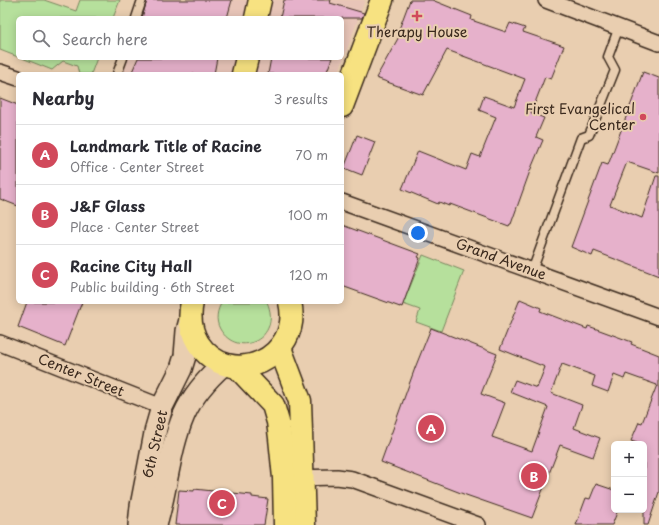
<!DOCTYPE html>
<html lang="en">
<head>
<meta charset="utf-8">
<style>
	body { margin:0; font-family:"Playpen Sans",sans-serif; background:#f2f2f3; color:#2b2b33 }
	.controls { position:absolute; right:12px; bottom:12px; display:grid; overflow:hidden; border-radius:6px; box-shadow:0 2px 10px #0003 }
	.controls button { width:36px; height:36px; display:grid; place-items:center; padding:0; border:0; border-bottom:1px solid #e1e1e2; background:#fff; color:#2b2b33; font:20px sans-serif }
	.you { position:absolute; left:418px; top:233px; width:14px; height:14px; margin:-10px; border:3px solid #fff; border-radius:50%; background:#1a73e8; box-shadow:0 0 0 6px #1a73e833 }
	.badge { display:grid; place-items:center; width:26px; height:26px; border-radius:50%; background:#d1495b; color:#fff; font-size:13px; font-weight:700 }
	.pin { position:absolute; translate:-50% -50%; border:2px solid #fff; box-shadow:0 1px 4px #0006 }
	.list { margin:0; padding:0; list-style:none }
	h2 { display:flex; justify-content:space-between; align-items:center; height:52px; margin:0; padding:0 16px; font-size:17px }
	h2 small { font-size:13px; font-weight:400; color:#7c7c81 }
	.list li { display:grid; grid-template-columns:26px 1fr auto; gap:12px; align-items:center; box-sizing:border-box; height:60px; padding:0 16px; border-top:1px solid #e1e1e2 }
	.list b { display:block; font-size:15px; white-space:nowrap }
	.list p { margin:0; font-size:13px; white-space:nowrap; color:#7c7c81 }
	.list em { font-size:13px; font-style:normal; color:#7c7c81 }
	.icon { flex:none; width:22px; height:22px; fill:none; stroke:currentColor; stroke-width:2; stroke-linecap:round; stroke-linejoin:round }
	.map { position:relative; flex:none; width:659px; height:525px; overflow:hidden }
	.search { position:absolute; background:#fff; box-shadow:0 2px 10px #0003; left:16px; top:16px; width:328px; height:44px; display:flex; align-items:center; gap:10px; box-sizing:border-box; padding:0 14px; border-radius:6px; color:#7c7c81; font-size:15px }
	.panel { position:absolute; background:#fff; box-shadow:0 2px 10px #0003; left:16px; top:72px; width:328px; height:232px; border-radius:6px }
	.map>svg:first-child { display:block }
	.built { fill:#e8c5b8 }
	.green { fill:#b6e09c; stroke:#78855d }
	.building { fill:#e6b1cb; stroke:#3b2a1e }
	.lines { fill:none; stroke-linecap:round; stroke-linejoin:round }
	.lane-casing { stroke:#3b2a1e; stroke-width:11 }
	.street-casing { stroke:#3b2a1e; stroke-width:18 }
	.secondary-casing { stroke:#3b2a1e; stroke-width:24 }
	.primary-casing { stroke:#3b2a1e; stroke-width:25 }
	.lane { stroke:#e9ceb0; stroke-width:8 }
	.street { stroke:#e9ceb0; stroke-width:15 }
	.secondary { stroke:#e9ceb0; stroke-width:21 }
	.primary { stroke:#f7e281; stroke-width:22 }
	.poi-dot { fill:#d1495b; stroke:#e9ceb0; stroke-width:1.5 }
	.labels { text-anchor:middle; stroke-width:4; stroke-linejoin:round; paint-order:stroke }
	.poi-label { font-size:14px; fill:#3b2a1e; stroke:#e9ceb0 }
	.street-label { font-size:14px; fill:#3b2a1e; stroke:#e9ceb0 }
</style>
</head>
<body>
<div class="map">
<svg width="659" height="525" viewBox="0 0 659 525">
	<rect width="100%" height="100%" fill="#e9ceb0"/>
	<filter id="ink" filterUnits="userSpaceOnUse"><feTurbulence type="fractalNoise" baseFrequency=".025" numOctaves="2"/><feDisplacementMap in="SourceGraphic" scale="8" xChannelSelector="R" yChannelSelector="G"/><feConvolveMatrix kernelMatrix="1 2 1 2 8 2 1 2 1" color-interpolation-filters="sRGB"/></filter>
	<g filter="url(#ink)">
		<polygon class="built" points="143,0 365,0 338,74 123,74 128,58 342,58 342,18 139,18"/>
		<g class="green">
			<polygon points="0,0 44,0 76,11 80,0 120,0 113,18 18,18 18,57 0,50"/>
			<polygon points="22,58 97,58 91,74 79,74 77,66 63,61 52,70"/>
			<polygon points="423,255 464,271 441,331 416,322 420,310 403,304"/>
			<path d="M222 302H267C283 338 238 360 220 329 215 320 217 310 222 302Z"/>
		</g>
		<g class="building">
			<polygon points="147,0 232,0 227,18 142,18"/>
			<polygon points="284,0 331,0 330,3 364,13 362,18 280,18"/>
			<polygon points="410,0 432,0 472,16 471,20 506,32 510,23 525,28 523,32 564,46 551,79 545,77 531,113 544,118 536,137 543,140 530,171 511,224 510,224 509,226 450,204 449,206 439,202 438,204 402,189 418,151 466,170 472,154 480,157 496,117 479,110 484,96 514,107 525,79 447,50 423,95 376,78 401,33 398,32"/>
			<polygon points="138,58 217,58 214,74 131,74"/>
			<polygon points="271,58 332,58 326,74 268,74"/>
			<polygon points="643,72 659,78 659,173 627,162 610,205 642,218 656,176 659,176 659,276 594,251 592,256 571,247 602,163 608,165"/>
			<polygon points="0,98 18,105 18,206 0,199"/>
			<polygon points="357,135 375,142 362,175 344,168"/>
			<polygon points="342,225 420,254 418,257 420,258 402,307 400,306 400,307 342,286"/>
			<polygon points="520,299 541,308 540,311 587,329 588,326 594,328 632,342 631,344 659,355 659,492 648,525 644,525 644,444 640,444 631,441 639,422 642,423 657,385 626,374 624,379 614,375 608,392 592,386 595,376 562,364 551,393 582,405 574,428 600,438 593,457 560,445 532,518 466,495 381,462 415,368 431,328 497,354 481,394 505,403 492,437 532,451 548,407 510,392 515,380 537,388 545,367 500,349"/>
			<polygon points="27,302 82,302 65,346 18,327"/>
			<polygon points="596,484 614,490 614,510 618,510 612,525 576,525 586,498 590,499"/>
			<polygon points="194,489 252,495 252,497 268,499 264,525 175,525 179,490 194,491"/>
		</g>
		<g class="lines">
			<defs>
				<g id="lane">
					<polyline points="136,18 142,0"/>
					<polyline points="117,74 123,58"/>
					<polyline points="532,271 581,138 589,135 615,70 608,57 619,27"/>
				</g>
				<g id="street">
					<polyline points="546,0 659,43"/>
					<polyline points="0,72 18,78"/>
					<polyline points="342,202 659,317"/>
					<polyline points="0,343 162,407"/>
					<polyline points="294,478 337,477 352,479 478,525"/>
				</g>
				<g id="secondary">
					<polyline points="139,525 141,506 156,428 162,407 181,369 185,356 187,331 190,320"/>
					<path d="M156 525C167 489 169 450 184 415 193 395 208 378 224 364"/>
				</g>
				<g id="primary">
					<polyline points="256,18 260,0"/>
					<polyline points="243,74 247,58"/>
					<polyline points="342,106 382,0"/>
					<path d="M192 302C189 316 190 330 198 343 230 392 303 358 290 302"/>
					<polyline points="280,348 300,401 304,525"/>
					<polyline points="237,367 273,405 278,422 280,438 284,478 285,525"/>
				</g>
			</defs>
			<use href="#lane" class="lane-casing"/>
			<use href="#street" class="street-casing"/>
			<use href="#secondary" class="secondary-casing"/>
			<use href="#primary" class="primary-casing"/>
			<use href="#lane" class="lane"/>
			<use href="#street" class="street"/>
			<use href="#secondary" class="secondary"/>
			<use href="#primary" class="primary"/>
		</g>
	</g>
	<g class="poi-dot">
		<path d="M415 10h4v4h4v4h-4v4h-4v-4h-4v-4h4z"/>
		<circle cx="643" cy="117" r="4"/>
	</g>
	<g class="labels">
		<g class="poi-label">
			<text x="417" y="37">Therapy House</text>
			<text x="635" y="114" text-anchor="end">First Evangelical<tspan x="635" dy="16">Center</tspan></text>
		</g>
		<g class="street-label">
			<text transform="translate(501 259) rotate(20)" y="5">Grand Avenue</text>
			<text transform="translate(81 375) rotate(22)" y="5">Center Street</text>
			<text transform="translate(155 444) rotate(-77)" y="5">6th Street</text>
		</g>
	</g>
</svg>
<div class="controls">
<button>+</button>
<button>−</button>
</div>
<div class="you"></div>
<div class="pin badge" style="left:431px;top:428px">A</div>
<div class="pin badge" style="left:534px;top:476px">B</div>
<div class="pin badge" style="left:222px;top:503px">C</div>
<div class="search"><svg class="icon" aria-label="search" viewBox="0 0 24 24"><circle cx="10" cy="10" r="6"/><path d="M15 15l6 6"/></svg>Search here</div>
<section class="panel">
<h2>Nearby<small>3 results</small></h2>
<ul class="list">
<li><span class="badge">A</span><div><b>Landmark Title of Racine</b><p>Office · Center Street</p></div><em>70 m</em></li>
<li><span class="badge">B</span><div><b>J&amp;F Glass</b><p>Place · Center Street</p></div><em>100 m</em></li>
<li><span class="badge">C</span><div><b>Racine City Hall</b><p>Public building · 6th Street</p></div><em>120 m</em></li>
</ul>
</section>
</div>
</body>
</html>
